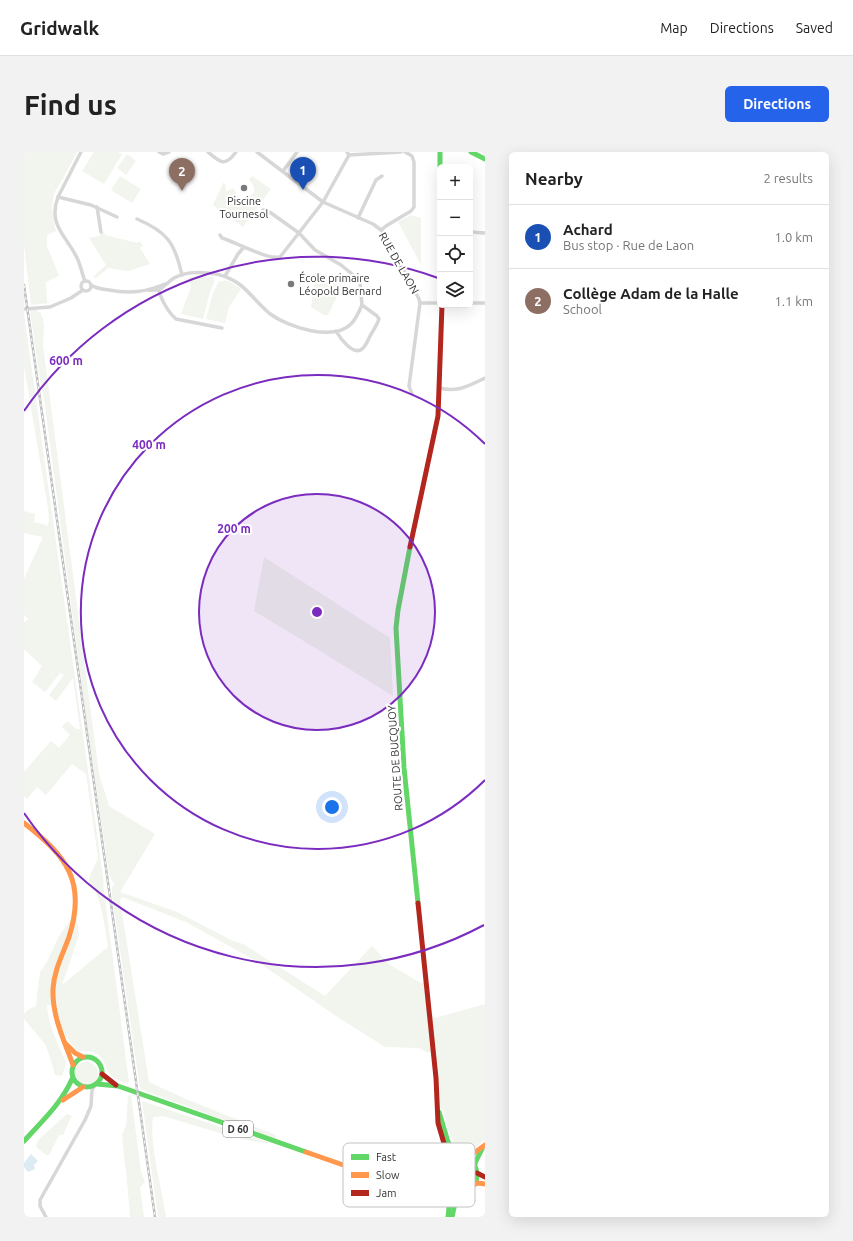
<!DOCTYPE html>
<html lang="en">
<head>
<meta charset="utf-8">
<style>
	body { margin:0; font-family:Ubuntu,sans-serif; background:#f2f2f2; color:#222 }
	.controls { position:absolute; right:12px; top:12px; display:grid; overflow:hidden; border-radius:6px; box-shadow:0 4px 16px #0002 }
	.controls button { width:36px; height:36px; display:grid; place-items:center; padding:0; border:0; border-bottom:1px solid #e0e0e0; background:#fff; color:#222; font:20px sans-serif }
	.you { position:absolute; left:308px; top:655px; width:14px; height:14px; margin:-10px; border:3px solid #fff; border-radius:50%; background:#1a73e8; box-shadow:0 0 0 6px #1a73e833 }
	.badge { display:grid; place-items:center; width:26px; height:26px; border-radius:50%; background:#2563eb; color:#fff; font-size:13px; font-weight:700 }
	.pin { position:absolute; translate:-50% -33px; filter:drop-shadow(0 1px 2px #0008) }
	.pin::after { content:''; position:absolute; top:21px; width:14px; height:12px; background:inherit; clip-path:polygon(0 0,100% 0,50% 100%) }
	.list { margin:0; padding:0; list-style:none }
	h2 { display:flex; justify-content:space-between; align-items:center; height:52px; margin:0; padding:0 16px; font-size:17px }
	h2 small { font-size:13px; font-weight:400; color:#767676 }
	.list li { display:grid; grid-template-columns:26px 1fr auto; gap:12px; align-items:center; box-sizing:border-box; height:64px; padding:0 16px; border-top:1px solid #e0e0e0 }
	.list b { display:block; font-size:15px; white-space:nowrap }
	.list p { margin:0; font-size:13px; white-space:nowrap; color:#767676 }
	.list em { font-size:13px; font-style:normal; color:#767676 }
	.icon { flex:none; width:22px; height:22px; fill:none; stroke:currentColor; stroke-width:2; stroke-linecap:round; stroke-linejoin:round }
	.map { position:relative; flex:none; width:461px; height:1065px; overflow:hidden; border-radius:6px }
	header { display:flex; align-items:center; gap:24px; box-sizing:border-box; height:56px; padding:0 20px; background:#fff; border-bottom:1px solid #e0e0e0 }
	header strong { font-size:19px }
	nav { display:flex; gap:22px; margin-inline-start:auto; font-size:14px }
	.intro { display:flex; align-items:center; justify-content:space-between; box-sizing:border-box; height:96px; padding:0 24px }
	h1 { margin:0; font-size:28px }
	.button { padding:10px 18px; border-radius:6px; background:#2563eb; color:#fff; font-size:14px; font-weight:700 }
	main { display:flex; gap:24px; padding:0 24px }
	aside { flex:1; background:#fff; border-radius:6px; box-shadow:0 4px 16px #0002 }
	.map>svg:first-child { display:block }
	.green { fill:#f1f5ed }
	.water { fill:#ddebf3 }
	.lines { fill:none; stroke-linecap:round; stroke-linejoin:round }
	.street { stroke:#d7d7d7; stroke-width:3.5 }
	.fast { stroke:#63d668; stroke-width:5 }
	.slow { stroke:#ff974d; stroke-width:5 }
	.jam { stroke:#b3261e; stroke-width:5 }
	.rail-casing { stroke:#bebebe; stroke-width:2.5 }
	.rail { stroke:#fff; stroke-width:1; stroke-dasharray:3; stroke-linecap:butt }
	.ring { fill:none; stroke:#7b2cbf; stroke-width:2 }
	.poi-dot { fill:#7a7a7a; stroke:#fff; stroke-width:1.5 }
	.labels { text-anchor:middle; stroke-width:4; stroke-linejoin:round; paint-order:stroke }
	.shield { fill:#fff; stroke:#707070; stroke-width:1 }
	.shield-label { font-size:10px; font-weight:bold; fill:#333 }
	.poi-label { font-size:11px; fill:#333; stroke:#fff }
	.street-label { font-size:11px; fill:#333; stroke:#fff }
	.key { fill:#fff; stroke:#c2c2c2; stroke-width:1 }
	.key-label { font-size:11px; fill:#333 }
	.centre { fill:#7b2cbf; stroke:#fff; stroke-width:2 }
	.ring-label { font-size:12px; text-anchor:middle; font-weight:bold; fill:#7b2cbf; stroke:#fff; stroke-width:4; stroke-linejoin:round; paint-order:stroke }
</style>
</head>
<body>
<header>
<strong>Gridwalk</strong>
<nav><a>Map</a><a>Directions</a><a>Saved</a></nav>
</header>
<div class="intro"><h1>Find us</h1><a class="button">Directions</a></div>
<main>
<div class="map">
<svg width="461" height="1065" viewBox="0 0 461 1065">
	<rect width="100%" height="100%" fill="#fff"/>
	<g class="green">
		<path d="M0 0H53L36 32C25 44 28 65 32 79L23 83V94L35 124 22 130 23 150 26 151 7 153 0 93Z"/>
		<polygon points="70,0 94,0 98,2 80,32 58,19"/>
		<polygon points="103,2 112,9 102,23 93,16"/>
		<polygon points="96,24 117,37 108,51 87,38"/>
		<path d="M228 24 247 37 219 75 189 53 199 31H201L202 39 210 36C214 57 241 42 225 28Z"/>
		<polygon points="387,63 397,66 397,113 374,70"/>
		<polygon points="80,80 81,83 113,91 116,89 119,94 116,96 126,112 104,119 84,116 72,126 69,125 82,113 65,86 76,84 76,81"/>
		<polygon points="292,120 309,128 317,130 316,138 304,163 300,163 287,155"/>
		<polygon points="175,124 191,125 189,127 191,128 186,140 179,167 157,162 167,135 165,125"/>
		<polygon points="197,127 206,130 217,137 205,155 201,171 182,167 189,141 195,129 199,130 200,128"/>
		<polygon points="6,158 13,158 14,160 17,161 17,164 19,166 20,176 19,193 75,622 85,654 131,682 96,740 153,760 209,789 219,792 301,844 348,794 366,813 397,831 402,830 405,860 411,866 461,852 461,988 445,1000 437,1001 432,996 423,975 420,960 413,952 409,901 402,900 395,896 361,895 312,864 234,810 162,770 98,745 96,748 125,930 162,947 252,983 252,987 116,937 88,742 88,735 90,733 85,722 62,565 20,247 16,228"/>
		<path d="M0 162 79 725 80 739 105 930 101 931C95 928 88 926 85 921 83 918 82 915 81 912 77 900 65 898 54 899 40 886 35 872 33 853H23C24 875 34 890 42 911L38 924 31 923 26 905 21 892 0 867V862L5 857 12 854 13 843 16 820 23 810 35 784 52 761 55 783 38 833 84 795C80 773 79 748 65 729L66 724 74 706 62 622 48 612 22 643 13 635 3 647 0 644V620L27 589 35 596 46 583 38 575 43 569 52 577H56L49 526 32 549 25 543 40 523 36 521 21 540 8 530 18 514 0 497V471L4 467 0 463V427L19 385 0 381V359L11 362 10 370 22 373V376L25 369 24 356 0 214Z"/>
		<polygon points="240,405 366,486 369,544 288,494 230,459"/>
		<circle cx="62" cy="922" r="12"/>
		<polygon points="107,943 117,1019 121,1030 116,1035 120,1065 106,1065 102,1017 101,1014 98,983 102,974 104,944"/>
		<path d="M118 949 246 991C232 992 219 986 206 984L139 964 129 965C125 993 138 1036 142 1065H134Z"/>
		<polygon points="43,962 48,964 39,983 35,983 25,1003 22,1003 12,995 14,988"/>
	</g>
	<polygon class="water" points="7,1002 14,1009 10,1013 11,1017 4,1020 0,1015 0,1011"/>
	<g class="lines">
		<g class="street">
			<path d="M57 0 34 45C23 74 44 85 54 108 57 115 58 122 61 129"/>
			<polyline points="135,0 139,2 145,0"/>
			<path d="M184 0C197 11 201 15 212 0"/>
			<polyline points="233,0 299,50 349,72 357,78 363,86 395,147 396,151 385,234 388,242"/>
			<polyline points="323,0 325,3 377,0"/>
			<polyline points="259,19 273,0"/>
			<polyline points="34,45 67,53 93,65"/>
			<polyline points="73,55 77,80"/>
			<polyline points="239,58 247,61 275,81 291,98 317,113 333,126 336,131 338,153"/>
			<polyline points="334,66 352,28 358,24"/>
			<path d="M113 67C144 80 151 92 158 123"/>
			<polyline points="357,78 362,74 387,59 390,55 390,10 388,4 381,0"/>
			<polyline points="447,80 461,81"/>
			<path d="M196 83 198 86C211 90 244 108 256 105L299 50 325 3"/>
			<polyline points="201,124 214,102 220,95"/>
			<circle cx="62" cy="134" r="5"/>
			<path d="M67 133C73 137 79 137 85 138 106 142 122 140 141 132"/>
			<path d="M134 135C136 146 144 160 152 167L198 176"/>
			<path d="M124 138C139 140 139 133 150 126 162 119 180 120 192 122 220 128 226 145 245 161 263 175 309 190 327 172 332 167 335 160 338 153"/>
			<polyline points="396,151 416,151"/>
			<polyline points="446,151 461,151"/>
			<polyline points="0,157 26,155 47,146 59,138"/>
			<path d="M312 179C316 186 329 204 338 197 342 194 344 188 346 184 349 179 353 173 355 167L353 164 338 153"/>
			<path d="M416 236C433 241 446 233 461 226"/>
			<polyline points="22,1065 16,1054 16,1048 61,968 67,954 68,938 71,933"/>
		</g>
		<g class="fast">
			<polyline points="416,0 416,15"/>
			<polyline points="447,0 461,7"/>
			<polyline points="386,395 374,458 372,476 380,616 394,751"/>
			<circle cx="63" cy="920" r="15"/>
			<polyline points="73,932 94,934 282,1000"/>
			<polyline points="415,960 424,990 435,1006"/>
			<path d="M0 989C18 969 37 952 48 927"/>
			<circle cx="436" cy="1023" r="17"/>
			<polyline points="451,1015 451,1011 458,997"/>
			<polyline points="394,1025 419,1019"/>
			<polyline points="424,1035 426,1046 424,1065"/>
			<polyline points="428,1065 431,1051 437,1040"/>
		</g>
		<g class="slow">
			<path d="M0 671C42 704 63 729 45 785 39 802 30 818 29 837 28 864 40 888 49 913"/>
			<polyline points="41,891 51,901 59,905"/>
			<polyline points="39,948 59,935"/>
			<polyline points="282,1000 345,1022 400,1028 421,1032"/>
			<polyline points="442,1007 461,993"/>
			<polyline points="449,1033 454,1031 461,1032"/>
		</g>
		<g class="jam">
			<polyline points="386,395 414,264 418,153"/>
			<polyline points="394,751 412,926 414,971 424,1005 424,1011"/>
			<polyline points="78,922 92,933"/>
			<polyline points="453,1021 461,1025"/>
		</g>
		<defs>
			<polyline id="rail" points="0,133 131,1065"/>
		</defs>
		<use href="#rail" class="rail-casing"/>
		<use href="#rail" class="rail"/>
	</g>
	<circle cx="293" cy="460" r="118" fill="#7b2cbf" fill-opacity=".12"/>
	<g class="ring">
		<circle cx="293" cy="460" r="118"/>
		<path d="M461 628A237 237 0 1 1 461 292"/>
		<path d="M460 773A355 355 0 0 1 0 661M0 259A355 355 0 0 1 414 126"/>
	</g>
	<g class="poi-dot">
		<circle cx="220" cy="36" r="4"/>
		<circle cx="267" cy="132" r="4"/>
	</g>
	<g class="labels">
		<rect class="shield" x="199" y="969" width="30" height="16" rx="3"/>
		<g class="shield-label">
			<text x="214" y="981">D 60</text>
		</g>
		<g class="poi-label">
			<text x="220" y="53">Piscine<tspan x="220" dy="13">Tournesol</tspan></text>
			<text x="275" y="130" text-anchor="start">École primaire<tspan x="275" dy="13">Léopold Bernard</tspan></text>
		</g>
		<g class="street-label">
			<text transform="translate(375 111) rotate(60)" y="4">RUE DE LAON</text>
			<text transform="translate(371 606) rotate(-94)" y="4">ROUTE DE BUCQUOY</text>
		</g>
	</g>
	<rect x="319" y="991" width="132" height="64" rx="6" class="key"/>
	<rect x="327" y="1002" width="18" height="6" fill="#63d668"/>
	<rect x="327" y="1020" width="18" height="6" fill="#ff974d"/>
	<rect x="327" y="1038" width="18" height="6" fill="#b3261e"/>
	<g class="key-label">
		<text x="352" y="1009">Fast</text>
		<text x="352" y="1027">Slow</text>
		<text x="352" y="1045">Jam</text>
	</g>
	<circle cx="293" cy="460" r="6" class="centre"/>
	<g class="ring-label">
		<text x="42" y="213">600 m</text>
		<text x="125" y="297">400 m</text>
		<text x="210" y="381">200 m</text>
	</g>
</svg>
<div class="controls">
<button>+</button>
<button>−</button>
<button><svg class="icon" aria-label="locate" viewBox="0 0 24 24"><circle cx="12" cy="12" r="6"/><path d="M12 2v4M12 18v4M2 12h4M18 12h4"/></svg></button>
<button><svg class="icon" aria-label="layers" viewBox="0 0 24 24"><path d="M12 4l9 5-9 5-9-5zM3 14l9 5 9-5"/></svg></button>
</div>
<div class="you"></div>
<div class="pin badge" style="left:279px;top:38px;background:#1a4fb4">1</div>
<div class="pin badge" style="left:158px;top:39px;background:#8d6e63">2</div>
</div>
<aside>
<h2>Nearby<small>2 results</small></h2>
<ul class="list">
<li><span class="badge" style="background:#1a4fb4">1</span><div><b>Achard</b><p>Bus stop · Rue de Laon</p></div><em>1.0 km</em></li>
<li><span class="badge" style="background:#8d6e63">2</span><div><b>Collège Adam de la Halle</b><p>School</p></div><em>1.1 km</em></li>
</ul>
</aside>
</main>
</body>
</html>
